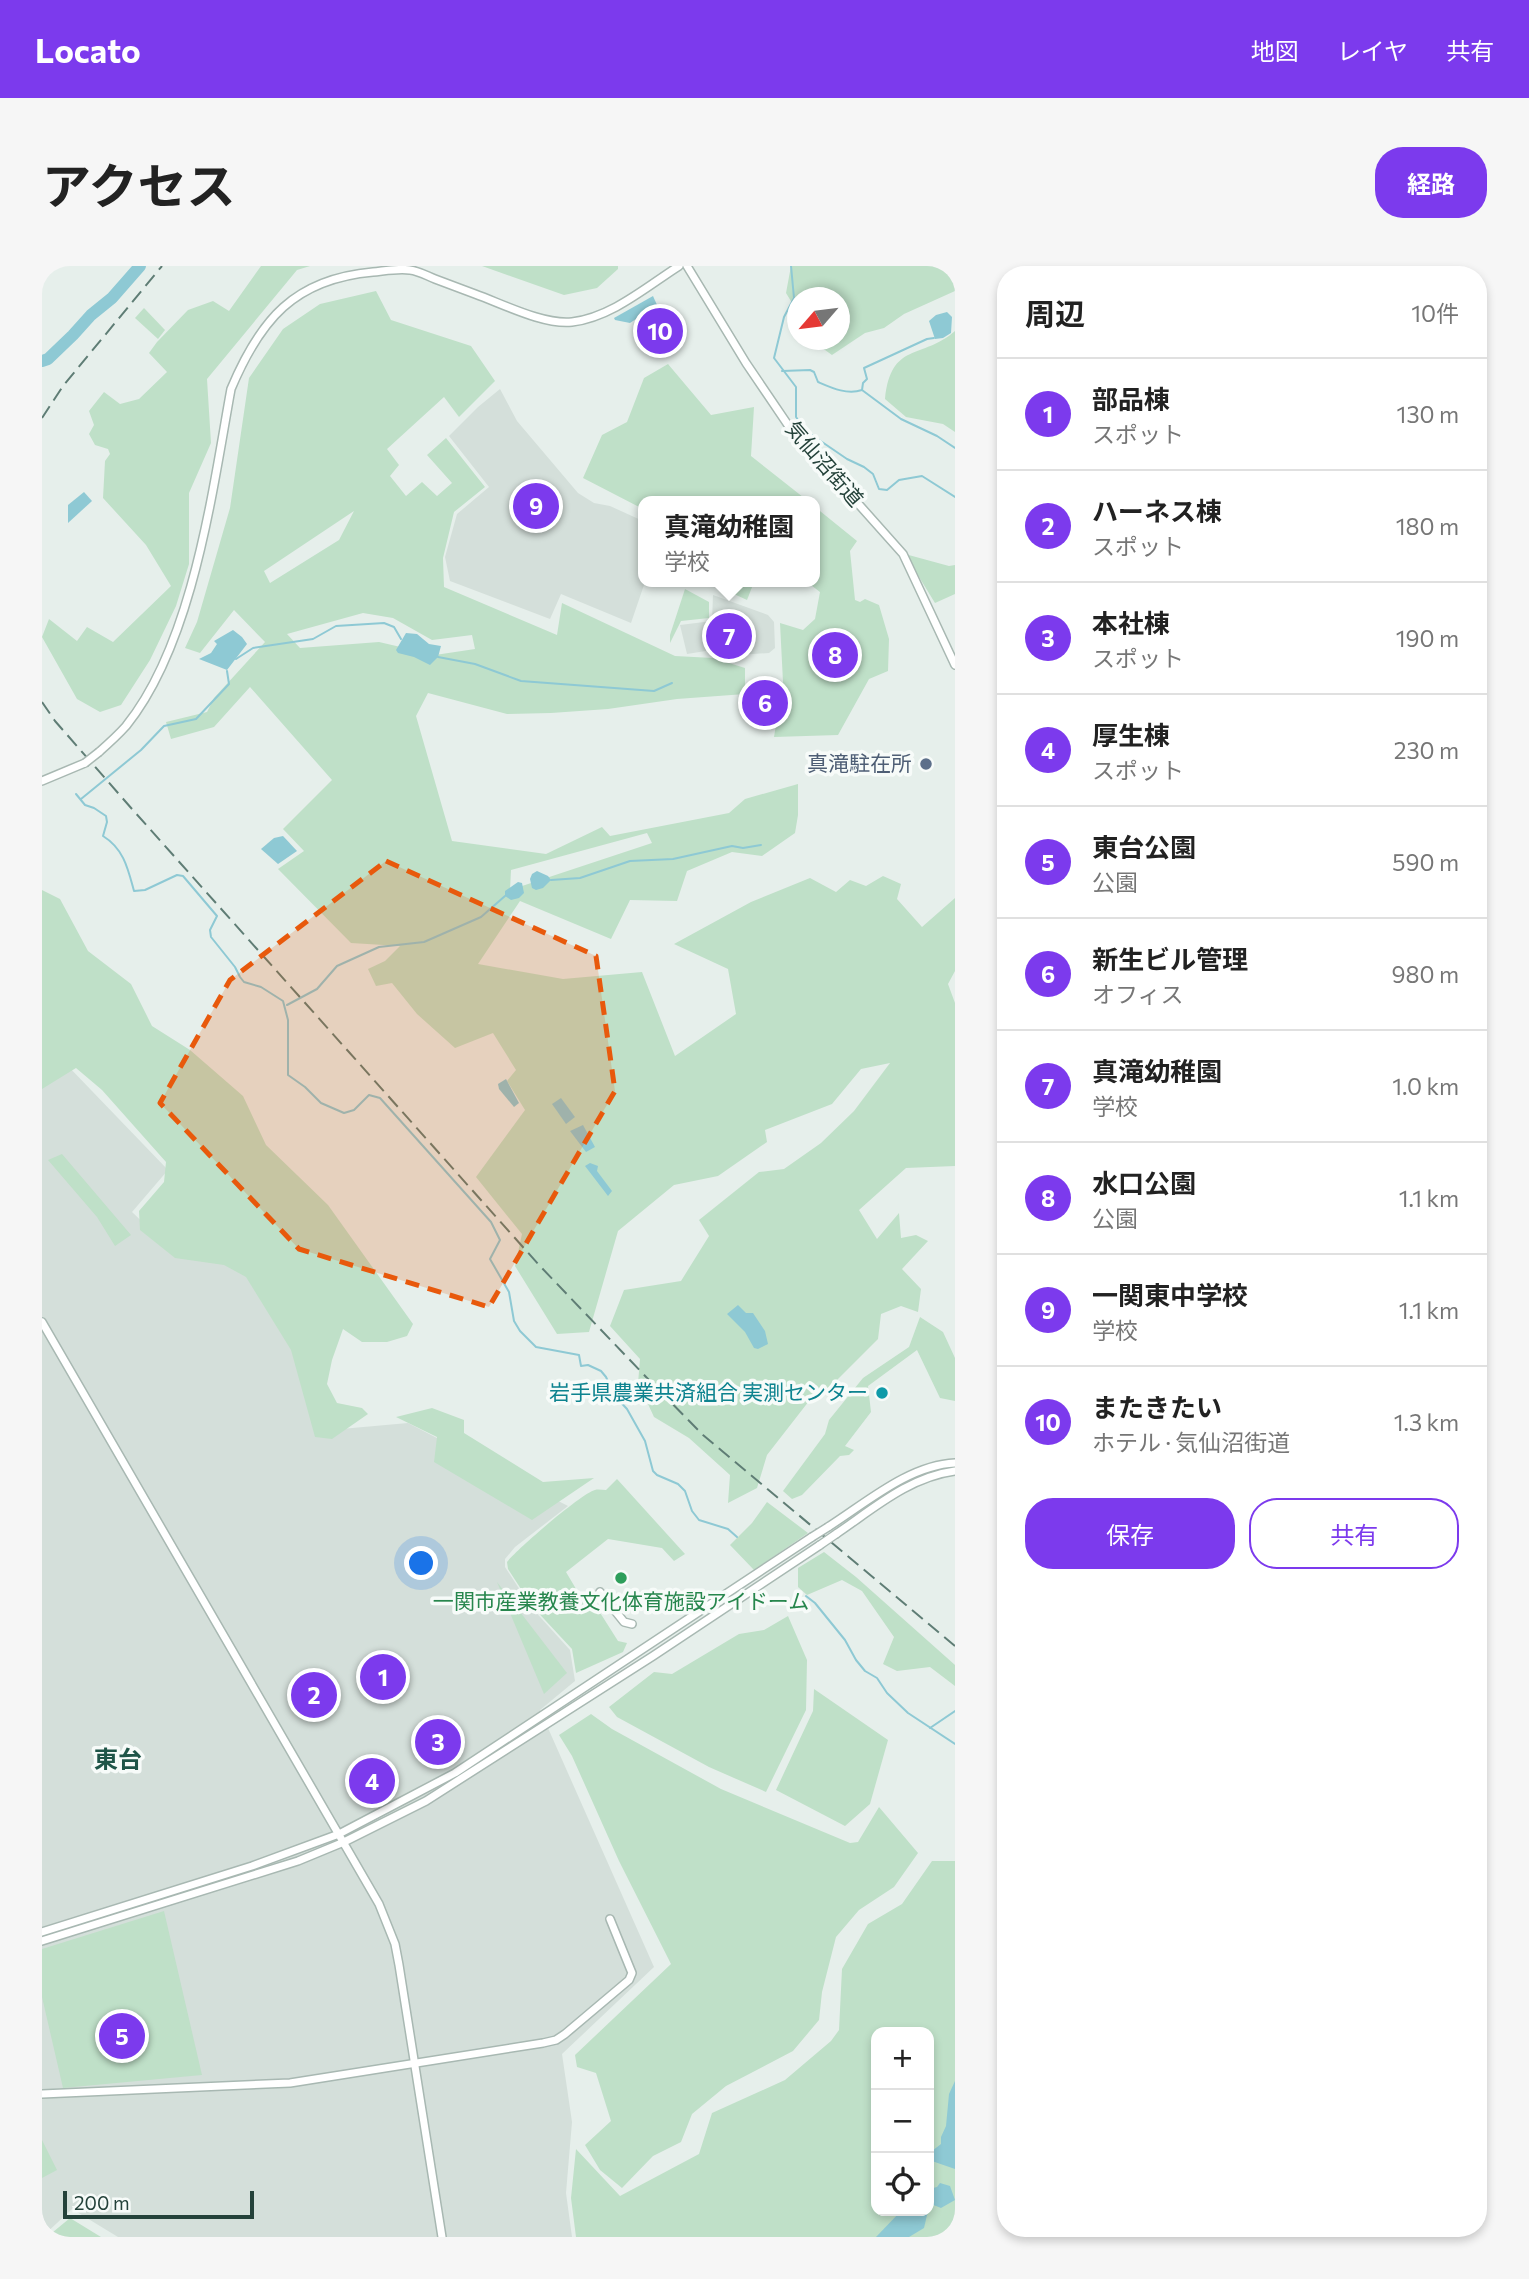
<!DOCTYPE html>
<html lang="ja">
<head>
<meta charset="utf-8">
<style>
	body { margin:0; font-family:Commissioner,"Noto Sans JP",sans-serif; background:#f6f6f6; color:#222 }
	.controls { position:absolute; right:21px; bottom:21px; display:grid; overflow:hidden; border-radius:14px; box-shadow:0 4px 10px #0003 }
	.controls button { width:63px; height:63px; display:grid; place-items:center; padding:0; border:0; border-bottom:2px solid #e0e0e0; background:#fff; color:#222; font:35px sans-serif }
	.compass { position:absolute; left:745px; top:21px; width:63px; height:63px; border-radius:50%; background:#fff; box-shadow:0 4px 10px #0003; rotate:242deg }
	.scale { position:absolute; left:21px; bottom:18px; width:191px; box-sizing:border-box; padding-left:7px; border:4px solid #24423a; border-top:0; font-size:19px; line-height:24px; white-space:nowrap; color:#24423a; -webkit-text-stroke:5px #f7fbf9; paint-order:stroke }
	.you { position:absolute; left:380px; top:1298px; width:24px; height:24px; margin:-18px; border:5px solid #fff; border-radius:50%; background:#1a73e8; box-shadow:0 0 0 10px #1a73e833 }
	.badge { display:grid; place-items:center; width:46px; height:46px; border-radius:50%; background:#7c3aed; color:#fff; font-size:23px; font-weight:700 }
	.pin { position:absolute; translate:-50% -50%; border:4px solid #fff; box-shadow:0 2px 7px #0006 }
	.popup { position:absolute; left:596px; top:230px; width:182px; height:91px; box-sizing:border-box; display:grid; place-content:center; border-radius:14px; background:#fff; filter:drop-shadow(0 2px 5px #0005); font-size:23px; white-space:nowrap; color:#767676 }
	.popup b { font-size:26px; color:#222 }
	.popup::after { content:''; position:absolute; left:50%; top:100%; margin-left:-14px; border:14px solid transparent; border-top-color:#fff }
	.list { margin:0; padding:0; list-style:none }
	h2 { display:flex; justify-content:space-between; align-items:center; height:91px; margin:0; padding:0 28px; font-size:30px }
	h2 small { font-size:23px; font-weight:400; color:#767676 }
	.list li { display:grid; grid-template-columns:46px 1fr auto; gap:21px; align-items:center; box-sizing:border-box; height:112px; padding:0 28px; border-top:2px solid #e0e0e0 }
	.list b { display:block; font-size:26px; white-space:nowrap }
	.list p { margin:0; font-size:23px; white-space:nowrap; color:#767676 }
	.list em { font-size:23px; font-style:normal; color:#767676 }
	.actions { display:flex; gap:14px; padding:21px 28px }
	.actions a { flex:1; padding:16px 0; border:2px solid #7c3aed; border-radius:28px; text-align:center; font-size:24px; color:#7c3aed }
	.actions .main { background:#7c3aed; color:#fff }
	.icon { flex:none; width:38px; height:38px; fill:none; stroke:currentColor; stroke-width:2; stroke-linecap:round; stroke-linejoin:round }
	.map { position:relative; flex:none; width:913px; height:1971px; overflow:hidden; border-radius:28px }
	header { display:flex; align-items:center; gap:42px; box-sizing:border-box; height:98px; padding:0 35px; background:#7c3aed; color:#fff }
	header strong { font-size:33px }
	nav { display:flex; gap:38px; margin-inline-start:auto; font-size:24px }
	.intro { display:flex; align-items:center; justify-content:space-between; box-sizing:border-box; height:168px; padding:0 42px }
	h1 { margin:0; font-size:49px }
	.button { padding:18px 32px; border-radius:28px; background:#7c3aed; color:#fff; font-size:24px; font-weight:700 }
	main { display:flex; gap:42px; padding:0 42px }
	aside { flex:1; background:#fff; border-radius:28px; box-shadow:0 4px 10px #0003 }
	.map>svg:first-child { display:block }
	.built { fill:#d4dfda }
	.green { fill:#bfe0c8; fill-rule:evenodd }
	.water { fill:#8ec9d4 }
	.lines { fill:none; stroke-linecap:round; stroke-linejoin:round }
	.stream { stroke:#8ec9d4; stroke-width:2 }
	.river { stroke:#8ec9d4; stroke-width:12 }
	.tertiary-casing { stroke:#a8b8b2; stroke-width:10 }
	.tertiary { stroke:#fff; stroke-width:7 }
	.rail { stroke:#5f7d75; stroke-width:2; stroke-dasharray:14 7; stroke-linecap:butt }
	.tertiary-bridge-casing { stroke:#a8b8b2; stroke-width:10; stroke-linecap:butt }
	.tertiary-bridge { stroke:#fff; stroke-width:7 }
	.marked { fill:#e8590c; fill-opacity:0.2; stroke:#e8590c; stroke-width:5; stroke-dasharray:14 9; stroke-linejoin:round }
	.service-dot { fill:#5c6f8a; stroke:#f7fbf9; stroke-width:2.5 }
	.culture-dot { fill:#0f9aa8; stroke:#f7fbf9; stroke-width:2.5 }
	.leisure-dot { fill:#2e9e5b; stroke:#f7fbf9; stroke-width:2.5 }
	.labels { text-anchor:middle; stroke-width:7; stroke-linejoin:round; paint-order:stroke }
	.street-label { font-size:21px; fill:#24423a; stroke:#f7fbf9 }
	.service-label { font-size:21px; fill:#4e5e75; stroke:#f7fbf9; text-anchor:end }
	.culture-label { font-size:21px; fill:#0d838f; stroke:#f7fbf9; text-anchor:end }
	.leisure-label { font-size:21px; fill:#27864d; stroke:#f7fbf9 }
	.quarter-label { font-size:24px; font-weight:bold; fill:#1f5548; stroke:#f7fbf9 }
</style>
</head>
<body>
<header>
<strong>Locato</strong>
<nav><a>地図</a><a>レイヤ</a><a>共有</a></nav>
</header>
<div class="intro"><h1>アクセス</h1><a class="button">経路</a></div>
<main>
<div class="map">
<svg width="913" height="1971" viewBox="0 0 913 1971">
	<rect width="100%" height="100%" fill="#e6efeb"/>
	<g class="built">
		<polygon points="458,123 475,155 536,227 552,237 568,240 601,255 601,316 603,316 589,357 519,328 508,353 408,315 403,291 415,248 447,221 407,170 436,141"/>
		<polygon points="671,329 726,349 732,356 733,382 727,387 681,390 676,383 645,388 638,359 670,355"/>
		<polygon points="24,798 126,904 90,946 133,987 213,994 251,1070 277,1165 366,1157 526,1240 473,1281 463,1293 463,1301 489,1341 528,1384 533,1415 498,1444 612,1701 520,1788 530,1856 524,1927 530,1971 76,1971 30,1943 0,1971 0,818"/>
	</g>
	<g class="green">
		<polygon points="219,0 268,0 255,4 165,113 169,177 147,227 147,298 134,340 108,394 79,439 58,446 35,433 0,371 7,353 35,375 45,361 71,376 129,320 104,279 61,232 63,195 68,188 66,183 53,179 47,168 52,159 47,145 62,126 78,138 97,133 125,106 107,87 115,76 146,44 171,35 187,45"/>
		<polygon points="440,0 576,0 576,3 555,22 522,29"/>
		<polygon points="749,0 913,0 913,25 862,48 842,62 823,67 790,89 769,74 797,74 797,32 755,32 755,45 744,27"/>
		<path d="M334 25 349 54 429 80 453 115 417 151 402 131 345 183 357 199 348 210 364 230 380 216 395 230 410 217 385 189 404 172 443 221 412 246 401 292 402 321 515 369 520 337 633 390 671 392 703 402V428L635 433 566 443 509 447 465 448 386 427 374 450 410 575 504 588 560 561 568 570 687 547 703 533 756 518V549L753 567 720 590 690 586 645 605 635 635 588 634 569 673 478 635 436 698 521 713 600 706 633 790 694 748 686 703 632 678 709 636 768 612 794 626 808 614 824 620 841 610 859 618 855 633 880 661 913 632V705L906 718 913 737V900L864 902 817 944 835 973 857 947 859 972 874 969 886 975 860 1003 879 1023 876 1046 859 1040 839 1048 836 1073 787 1122 767 1135 725 1189 715 1222 686 1237 688 1209 647 1172 612 1151 606 1138 595 1130 598 1093 568 1060 582 1024 639 1015 667 970 657 954 717 906 742 903 779 877 812 845 848 797 819 803 790 838 723 864 725 876 676 910 632 919 576 965 547 1066 515 1068 473 1000 480 968 434 911 483 844 465 815 474 804 451 767 413 782 375 748 350 717 334 720 326 703 343 695 358 680 309 677 236 603 262 585 241 563 290 514 208 421 172 461 129 473 124 456 165 446 172 432 223 376 192 344 158 387 143 382 155 356 188 242 207 112 241 63 278 38ZM312 245 297 274 228 317 222 305ZM321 347 351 352 390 374 430 369 433 383 393 389 337 376 258 382 245 368ZM605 567 610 577 468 624 469 604Z"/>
		<polygon points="102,42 123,64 116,73 93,52"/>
		<path d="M913 65V166L901 158 864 151 843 133C849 75 880 94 913 65Z"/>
		<polygon points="626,98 669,149 712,141 709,190 766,235 601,235 601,243 541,212 560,169 585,156 602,112"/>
		<polygon points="773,241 815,275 808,285 813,334 818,336 823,333 837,339 847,373 846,405 827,413 796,469 732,471 741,416 738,357 761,364 773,353 778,326 765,316 773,316"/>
		<polygon points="863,288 907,300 913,299 913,328 893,337"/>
		<polygon points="696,316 712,316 705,334 692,328"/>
		<polygon points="643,323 667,336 667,352 639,355 628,377 628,369"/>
		<polygon points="0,624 18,633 46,685 89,718 110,760 148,784 201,830 224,879 286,939 371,1058 365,1070 345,1076 320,1076 301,1063 290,1094 285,1118 295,1137 320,1142 326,1148 290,1173 273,1171 249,1084 204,1011 182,999 133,992 98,964 97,945 122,916 124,896 60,824 34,802 0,823"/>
		<polygon points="20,888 89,969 73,980 55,951 6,894"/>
		<polygon points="878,1051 901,1066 913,1092 913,1135 898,1132 875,1084 826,1120 829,1146 803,1180 812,1184 807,1189 798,1190 760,1229 750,1233 741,1225 783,1168 787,1154 821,1112 867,1081"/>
		<polygon points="390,1142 422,1154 422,1167 501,1216 552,1212 490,1254 392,1196 395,1171 354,1151"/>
		<path d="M575 1213 643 1288 632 1295 620 1282 566 1273 524 1306 540 1333 550 1334 576 1375 585 1377 581 1386 534 1407 530 1383 490 1340 466 1303 465 1296C475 1283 540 1227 553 1224 556 1223 560 1224 564 1224Z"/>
		<polygon points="725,1236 766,1267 712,1304 688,1279 710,1257"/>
		<polygon points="782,1286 814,1311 913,1399 913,1420 888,1401 855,1405 841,1398 852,1371 820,1325 800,1314 765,1329 756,1321 756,1302"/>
		<polygon points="455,1316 525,1407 502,1428"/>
		<polygon points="746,1350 765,1394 764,1444 724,1526 667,1501 575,1451 567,1441 612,1406 630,1408 697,1368 722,1364"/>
		<polygon points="772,1423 846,1474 828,1538 803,1560 734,1524 771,1445"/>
		<polygon points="549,1448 570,1463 679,1523 808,1577 816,1576 837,1541 876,1587 852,1621 817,1644 794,1671 780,1726 777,1754 751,1785 684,1820 650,1848 639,1876 611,1890 580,1922 558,1904 543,1879 569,1855 554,1807 535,1801 533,1789 629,1698 577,1595 530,1490 517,1469"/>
		<path d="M890 1595H913V1971H534L529 1932 534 1883 578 1930 657 1888 670 1847 743 1814 789 1775 797 1764 800 1703 826 1658 860 1638ZM834 1766H887V1945H834Z"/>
		<polygon points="122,1645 160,1809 21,1822 0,1731 0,1683"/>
		<polygon points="0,1874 15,1904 0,1912"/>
		<polygon points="28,1952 59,1971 5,1971"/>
	</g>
	<g class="water">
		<polygon points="611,30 615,39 588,57 573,54 572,52"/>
		<polygon points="905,46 910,51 909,67 901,72 893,73 887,55 894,49"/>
		<polygon points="42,226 50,235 26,257 26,239"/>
		<polygon points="191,364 200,371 205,378 185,404 157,393 169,387 175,378 172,375"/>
		<polygon points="364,367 375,368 387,378 399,380 396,391 388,399 372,391 356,387 354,384"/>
		<polygon points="241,570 255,585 236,598 219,583 232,572"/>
		<polygon points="495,605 506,610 509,614 501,622 494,624 490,622 488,613 490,608"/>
		<polygon points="476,616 480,617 482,627 477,632 469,634 463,630 463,625"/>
		<polygon points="464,813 477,837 472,841 457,823 456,818"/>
		<polygon points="519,832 533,851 524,858 510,838"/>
		<polygon points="541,859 553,881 544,886 528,865"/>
		<polygon points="548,897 556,900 555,905 570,925 566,930 543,900"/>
		<polygon points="696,1039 704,1047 711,1047 723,1065 726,1078 716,1083 712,1082 703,1066 685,1048"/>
		<polygon points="913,1815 913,1903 887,1894 887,1884 890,1885 899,1878 899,1871 904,1860 907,1828"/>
		<polygon points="898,1917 908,1920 913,1934 899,1942 889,1938 887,1943 887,1923 895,1921"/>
		<polygon points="859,1945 886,1945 882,1962 867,1971 834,1971"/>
	</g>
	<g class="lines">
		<g class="stream">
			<polyline points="749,0 752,32 742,51 732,92 754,121 754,151 764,165 805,193 822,201 831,208 837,223 845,224 857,214 880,210 913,231"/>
			<path d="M740 105 768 104 772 106 776 116C790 122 805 129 820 124L821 117 825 113 822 102 885 73 892 72"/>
			<polyline points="820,124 859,153 895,170 913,182"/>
			<polyline points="396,391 433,398 479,415 612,425 630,417"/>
			<polyline points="194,393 211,382 271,373 294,360 342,357 352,361 359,373"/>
			<path d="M34 528 43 539 52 542 64 550 65 556 61 570C82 583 86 603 92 625L103 624 135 609 141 610 175 650 168 664 169 671 193 701 198 711 202 716 219 721 241 735 246 754V809L263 821 279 837 302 847 312 844 327 829 338 832 449 956 458 974 448 993 467 1026 472 1055 478 1065 494 1081 537 1089 539 1100 546 1099 559 1105 564 1111 572 1129 585 1143 603 1175 611 1205 615 1209 636 1218 643 1225 650 1245 657 1254 686 1263 695 1271"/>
			<polyline points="39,533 99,484 122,460 154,453 187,418 185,405"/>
			<polyline points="509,614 538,612 588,595 631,593 690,580 701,582 719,579"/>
			<polyline points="245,739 275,723 295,700 337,681 382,676 439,651 463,630"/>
			<polyline points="764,1330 773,1337 803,1374 814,1394 823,1405 835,1412 845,1427 866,1447 913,1478"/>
			<polyline points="888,1462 913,1445"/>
		</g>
		<polyline class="river" points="0,95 6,93 31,69 49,49 70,32 98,0"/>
		<defs>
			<g id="tertiary">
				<polyline points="645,0 704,97 746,159 861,288 913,399"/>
				<path d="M57 486C66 478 76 469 84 460 151 377 170 227 189 123 218 54 252 13 331 6 342 5 357 2 368 4 377 5 385 10 393 13 406 18 420 23 433 28 461 38 501 59 530 56 570 51 604 21 637 0"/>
				<polyline points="0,515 43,497"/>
				<polyline points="0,1056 337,1638 353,1678 357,1699 400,1971"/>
				<path d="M786 1261C824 1237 867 1199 913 1197"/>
				<path d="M794 1268C831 1243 867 1211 913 1205"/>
				<polyline points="558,1326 582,1356 590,1358"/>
				<polyline points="0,1666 210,1600 297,1568 413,1507 770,1271"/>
				<polyline points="0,1675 256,1595 302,1576 384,1535 611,1390 778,1279"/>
				<polyline points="0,1828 248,1817 501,1777 514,1774 523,1768 587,1714 590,1707 568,1653"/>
			</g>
		</defs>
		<use href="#tertiary" class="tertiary-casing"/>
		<use href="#tertiary" class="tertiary"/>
		<g class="rail">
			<polyline points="0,152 21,120 120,0"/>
			<polyline points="0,436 13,455 90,543 497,999 606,1113 661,1169 913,1380"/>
		</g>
		<defs>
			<g id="tertiary-bridge">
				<polyline points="43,497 57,486"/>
				<polyline points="770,1271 786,1261"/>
				<polyline points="778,1279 794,1268"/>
			</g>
		</defs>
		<use href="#tertiary-bridge" class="tertiary-bridge-casing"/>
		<use href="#tertiary-bridge" class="tertiary-bridge"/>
	</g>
	<path class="marked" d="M344 595 554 690 573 825 447 1041 257 983 118 837 188 714Z"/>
	<circle class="service-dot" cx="884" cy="498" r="7"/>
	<circle class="culture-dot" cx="840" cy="1127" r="7"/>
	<circle class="leisure-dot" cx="579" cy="1312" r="7"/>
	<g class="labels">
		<g class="street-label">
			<text transform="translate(782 198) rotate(49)" y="7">気仙沼街道</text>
		</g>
		<g class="service-label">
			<text x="870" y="505">真滝駐在所</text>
		</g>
		<g class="culture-label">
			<text x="826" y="1134">岩手県農業共済組合 実測センター</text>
		</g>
		<g class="leisure-label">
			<text x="579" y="1343">一関市産業教養文化体育施設アイドーム</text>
		</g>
		<g class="quarter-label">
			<text x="76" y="1502">東台</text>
		</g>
	</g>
</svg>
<div class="controls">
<button>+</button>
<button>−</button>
<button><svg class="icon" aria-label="locate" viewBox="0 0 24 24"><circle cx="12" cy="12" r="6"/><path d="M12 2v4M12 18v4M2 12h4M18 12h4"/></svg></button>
</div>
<svg class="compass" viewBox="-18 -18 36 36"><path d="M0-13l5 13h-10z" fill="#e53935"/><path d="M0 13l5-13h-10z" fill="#767676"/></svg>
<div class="scale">200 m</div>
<div class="you"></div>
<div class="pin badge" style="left:341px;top:1411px">1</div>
<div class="pin badge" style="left:272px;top:1429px">2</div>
<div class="pin badge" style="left:396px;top:1476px">3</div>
<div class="pin badge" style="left:330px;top:1515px">4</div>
<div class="pin badge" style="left:80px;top:1770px">5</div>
<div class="pin badge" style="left:723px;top:437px">6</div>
<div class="pin badge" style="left:687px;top:370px">7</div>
<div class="popup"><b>真滝幼稚園</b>学校</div>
<div class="pin badge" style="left:793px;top:389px">8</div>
<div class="pin badge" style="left:494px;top:240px">9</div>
<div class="pin badge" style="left:618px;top:65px">10</div>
</div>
<aside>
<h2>周辺<small>10件</small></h2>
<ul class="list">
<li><span class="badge">1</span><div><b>部品棟</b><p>スポット</p></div><em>130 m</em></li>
<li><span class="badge">2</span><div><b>ハーネス棟</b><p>スポット</p></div><em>180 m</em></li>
<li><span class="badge">3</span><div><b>本社棟</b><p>スポット</p></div><em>190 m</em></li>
<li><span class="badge">4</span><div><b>厚生棟</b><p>スポット</p></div><em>230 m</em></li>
<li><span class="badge">5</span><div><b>東台公園</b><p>公園</p></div><em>590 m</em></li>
<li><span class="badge">6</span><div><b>新生ビル管理</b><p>オフィス</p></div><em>980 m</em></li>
<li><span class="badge">7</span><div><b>真滝幼稚園</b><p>学校</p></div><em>1.0 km</em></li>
<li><span class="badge">8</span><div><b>水口公園</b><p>公園</p></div><em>1.1 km</em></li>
<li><span class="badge">9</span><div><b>一関東中学校</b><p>学校</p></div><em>1.1 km</em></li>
<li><span class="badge">10</span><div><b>またきたい</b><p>ホテル · 気仙沼街道</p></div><em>1.3 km</em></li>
</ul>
<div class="actions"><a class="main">保存</a><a>共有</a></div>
</aside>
</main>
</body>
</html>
